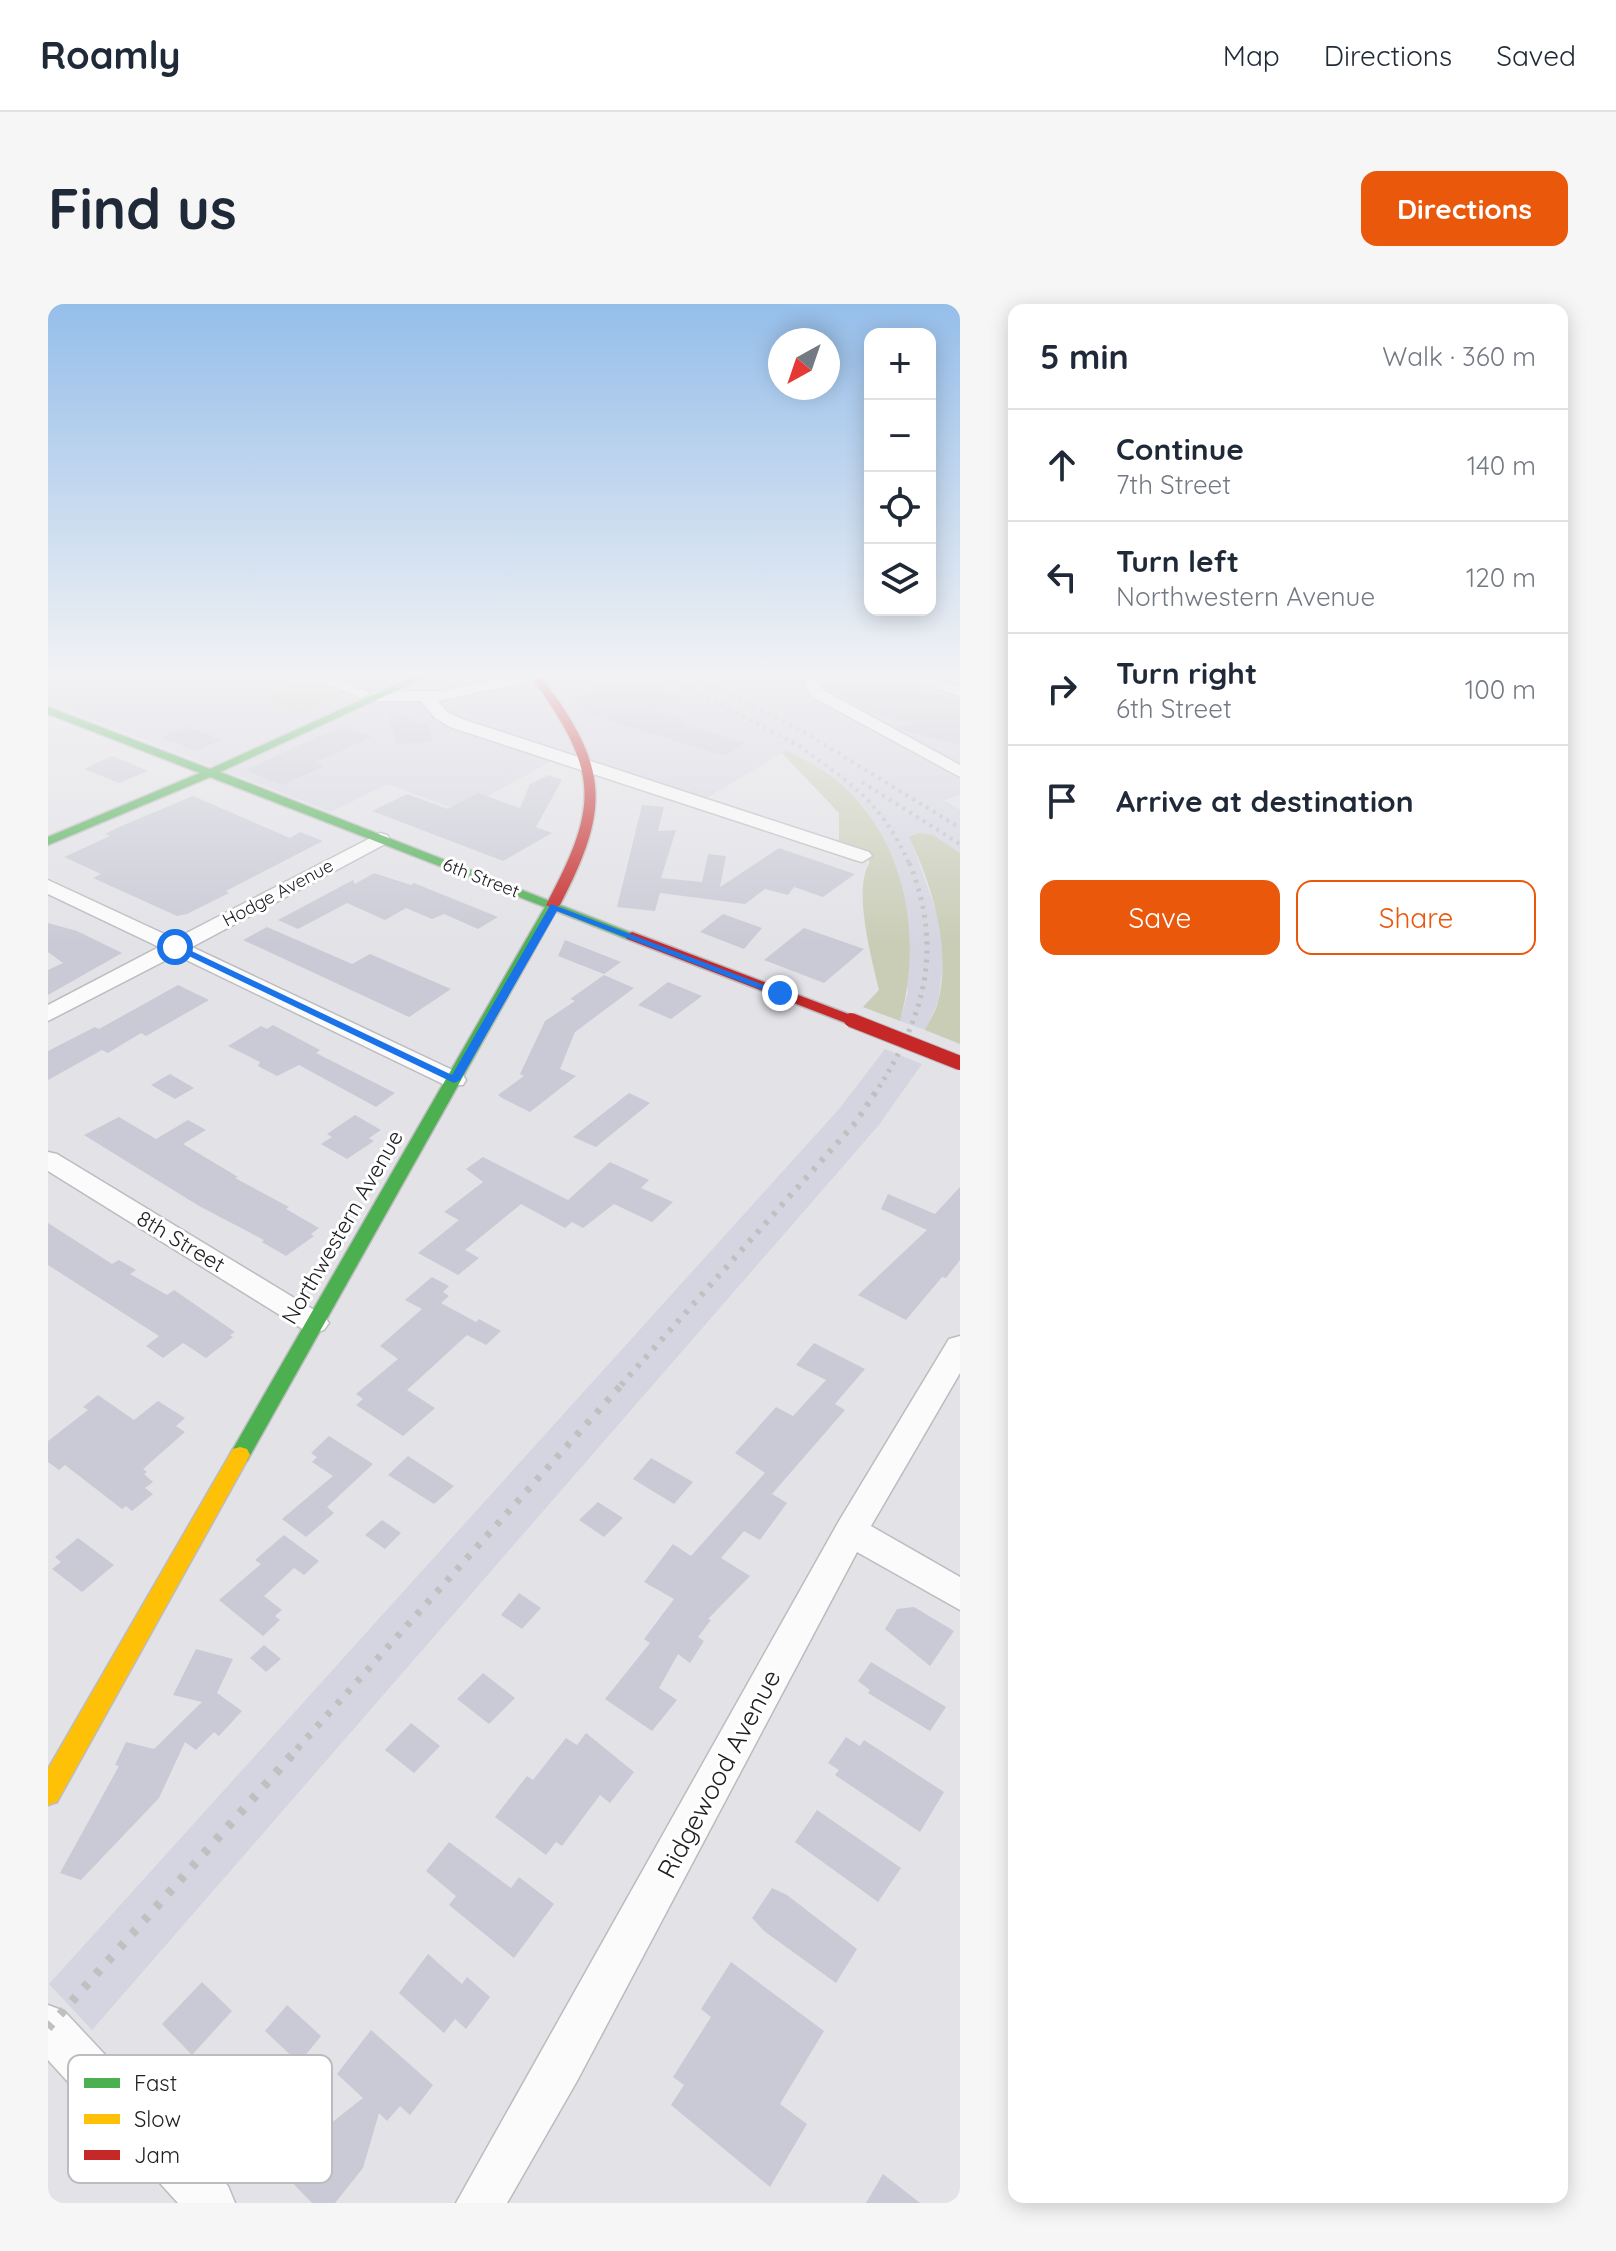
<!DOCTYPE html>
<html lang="en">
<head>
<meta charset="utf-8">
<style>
	body { margin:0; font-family:Quicksand,sans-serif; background:#f6f6f7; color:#1f2937 }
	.controls { position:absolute; right:24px; top:24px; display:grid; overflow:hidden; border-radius:16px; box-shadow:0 4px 20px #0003 }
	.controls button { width:72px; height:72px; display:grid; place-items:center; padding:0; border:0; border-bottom:2px solid #e0e1e3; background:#fff; color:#1f2937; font:40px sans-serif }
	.compass { position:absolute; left:720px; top:24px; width:72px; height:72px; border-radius:50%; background:#fff; box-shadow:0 4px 20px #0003; rotate:220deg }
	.stop { position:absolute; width:24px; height:24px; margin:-18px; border:6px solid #1a73e8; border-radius:50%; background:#fff }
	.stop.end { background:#1a73e8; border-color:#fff; box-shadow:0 2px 8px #0008 }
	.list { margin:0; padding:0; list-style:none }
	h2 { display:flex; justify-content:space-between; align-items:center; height:104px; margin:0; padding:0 32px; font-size:34px }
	h2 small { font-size:26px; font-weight:400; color:#747a83 }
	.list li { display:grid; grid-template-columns:52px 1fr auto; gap:24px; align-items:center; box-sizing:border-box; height:112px; padding:0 32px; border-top:2px solid #e0e1e3 }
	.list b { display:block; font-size:30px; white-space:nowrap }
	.list p { margin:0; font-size:26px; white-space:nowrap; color:#747a83 }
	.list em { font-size:26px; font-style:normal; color:#747a83 }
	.actions { display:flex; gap:16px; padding:24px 32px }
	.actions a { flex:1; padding:18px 0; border:2px solid #ea580c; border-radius:16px; text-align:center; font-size:28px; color:#ea580c }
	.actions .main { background:#ea580c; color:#fff }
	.icon { flex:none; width:44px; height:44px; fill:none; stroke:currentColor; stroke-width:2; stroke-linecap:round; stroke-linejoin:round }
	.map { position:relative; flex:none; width:912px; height:1899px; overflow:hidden; border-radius:16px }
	header { display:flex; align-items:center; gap:48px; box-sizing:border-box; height:112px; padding:0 40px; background:#fff; border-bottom:2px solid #e0e1e3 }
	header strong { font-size:38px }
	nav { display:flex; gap:44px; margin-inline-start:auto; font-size:28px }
	.intro { display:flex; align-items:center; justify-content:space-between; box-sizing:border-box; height:192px; padding:0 48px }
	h1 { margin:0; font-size:56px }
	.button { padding:20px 36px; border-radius:16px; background:#ea580c; color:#fff; font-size:28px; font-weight:700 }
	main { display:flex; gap:48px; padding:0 48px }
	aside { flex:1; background:#fff; border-radius:16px; box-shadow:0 4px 20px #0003 }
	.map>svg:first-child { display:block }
	.built { fill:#d5d5e1 }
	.green { fill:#c9cdb6 }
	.building { fill:#cacad6 }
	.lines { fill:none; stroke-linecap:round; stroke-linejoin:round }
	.street-casing { stroke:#bcbcbf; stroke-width:3 }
	.fast-casing { stroke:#bcbcbf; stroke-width:3 }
	.slow-casing { stroke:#bcbcbf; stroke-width:3 }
	.jam-casing { stroke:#bcbcbf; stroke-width:3 }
	.street { fill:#fbfbfb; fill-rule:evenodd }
	.fast { fill:#4caf50; fill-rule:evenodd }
	.slow { fill:#ffc107; fill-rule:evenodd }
	.jam { fill:#c62828; fill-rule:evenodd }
	.rail-far4 { stroke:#c0c0c1; stroke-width:4; stroke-dasharray:3 5; stroke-linecap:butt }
	.rail-far3 { stroke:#c0c0c1; stroke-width:5; stroke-dasharray:3 6; stroke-linecap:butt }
	.rail-far2 { stroke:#c0c0c1; stroke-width:6; stroke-dasharray:4 8; stroke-linecap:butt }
	.rail-far1 { stroke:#c0c0c1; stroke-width:7; stroke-dasharray:5 10; stroke-linecap:butt }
	.rail { stroke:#c0c0c1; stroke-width:9; stroke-dasharray:6 12; stroke-linecap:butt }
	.jam-bridge-casing { stroke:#bcbcbf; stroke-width:16; stroke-linecap:butt }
	.jam-bridge { stroke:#c62828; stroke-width:14 }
	.route { fill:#1a73e8 }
	.labels { text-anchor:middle; stroke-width:6; stroke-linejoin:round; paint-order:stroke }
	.far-street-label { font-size:18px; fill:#212125; stroke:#fff }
	.street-label { font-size:22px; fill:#212125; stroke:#fff }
	.near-street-label { font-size:26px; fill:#212125; stroke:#fff }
	.key { fill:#fff; stroke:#bcbcbe; stroke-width:2 }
	.key-label { font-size:22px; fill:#212125 }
</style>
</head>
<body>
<header>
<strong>Roamly</strong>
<nav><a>Map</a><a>Directions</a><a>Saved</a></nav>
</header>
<div class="intro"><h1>Find us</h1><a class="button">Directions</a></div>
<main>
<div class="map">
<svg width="912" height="1899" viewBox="0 0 912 1899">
	<rect width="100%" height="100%" fill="#e2e2e7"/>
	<g class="built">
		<polygon points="0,374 760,374 754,382 761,391 912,475 912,491 896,496 912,506 912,549 884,531 862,533 889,610 896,652 890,698 877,726 852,717 860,688 821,510 794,481 739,446 657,495 506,456 412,507 339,480 283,508 0,399"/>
		<polygon points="790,374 851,374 912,390 912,462 773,384"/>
		<polygon points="837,745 874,760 830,822 44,1726 1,1680 791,805"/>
	</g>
	<g class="green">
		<polygon points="257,377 287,387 291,392 252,409 214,395"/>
		<path d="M739 446C758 458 781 468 796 483 860 543 874 635 852 717L815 703 831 686C824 655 804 585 822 558L811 545 791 539V509L734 449Z"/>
		<path d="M871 529 885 531 912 549V740L877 726C881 717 888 707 890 698 904 646 884 580 861 533Z"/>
	</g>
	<g class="building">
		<polygon points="566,374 593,374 640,394 604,406 638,416 635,420 698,439 676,452 542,411 528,394"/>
		<polygon points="798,374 832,374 912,396 912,441 852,425 849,423 865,420 822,408 779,385"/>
		<polygon points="340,408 381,421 384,438 348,440"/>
		<polygon points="294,422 324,433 268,458 277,462 234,481 197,466"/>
		<polygon points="139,423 174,436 148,447 113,434"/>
		<polygon points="64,452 100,467 71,479 36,465"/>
		<polygon points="501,471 514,476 488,523 504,529 455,557 324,507 359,490 400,505 430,489 472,504 482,480"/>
		<polygon points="145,492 242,534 252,528 275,537 178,587 181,589 139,610 129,612 45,574 53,570 16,553 62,532 57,530 71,523"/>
		<polygon points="594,501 616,503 610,527 628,526 613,574 654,578 660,550 678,552 672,583 731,544 807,570 775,593 746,583 740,591 717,585 697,600 612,589 607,607 569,603"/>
		<polygon points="326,569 363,581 366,579 450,613 430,625 396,610 384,615 358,604 337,616 299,599 250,625 230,616 305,576 307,580"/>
		<polygon points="675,610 714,624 696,645 652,628"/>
		<polygon points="0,619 29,627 74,649 0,691 0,666 15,659 0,648"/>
		<polygon points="219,623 304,660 322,650 403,685 361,713 195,636"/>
		<polygon points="756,624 816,645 776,679 716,656"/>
		<polygon points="517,636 573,658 556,670 510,652"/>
		<polygon points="556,671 586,684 527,728 512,765 528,772 482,808 454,794 450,791 476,772 472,770 497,717 527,697 522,695"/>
		<polygon points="620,678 654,692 623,715 590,701"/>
		<polygon points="130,681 161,696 98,732 93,729 60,749 54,746 0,776 0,747 47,723 51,725"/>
		<polygon points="225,721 272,746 268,749 347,789 328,803 251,761 229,772 210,762 212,758 180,742 213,722 219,725"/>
		<polygon points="122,770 146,784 127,795 103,781"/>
		<polygon points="581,789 602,799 548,843 525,833"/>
		<polygon points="307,811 333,826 321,834 326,837 299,855 273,840 284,833 279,830"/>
		<polygon points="71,813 108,835 140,816 158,826 135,840 190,873 187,874 241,903 238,905 271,924 263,930 266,932 238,952 214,938 216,936 151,902 36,831"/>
		<polygon points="435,853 520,896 562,858 601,876 593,884 625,898 604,918 566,900 535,924 524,918 517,924 473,900 417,946 431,954 410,971 370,949 411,916 396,908 435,878 418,865"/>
		<polygon points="912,883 912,956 898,974 894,973 858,1016 810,991 879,926 833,905 840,890 887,910"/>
		<polygon points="0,919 64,960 71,956 88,966 82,970 119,991 126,986 187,1028 182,1031 185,1033 158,1054 135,1039 115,1054 98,1042 111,1032 0,961"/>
		<polygon points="384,973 401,982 395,988 401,992 393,999 428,1018 431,1015 453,1027 438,1041 419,1031 359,1086 387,1104 355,1132 308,1101 315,1095 308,1090 350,1055 332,1042 374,1005 357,996"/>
		<polygon points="766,1039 817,1065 787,1100 797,1106 724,1190 739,1199 712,1236 696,1227 673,1254 702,1272 660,1315 663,1316 650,1333 656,1337 642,1359 630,1350 611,1384 629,1396 604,1427 557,1395 602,1339 596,1335 626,1295 596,1278 625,1240 643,1252 717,1169 687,1149 728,1103 745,1112 778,1076 748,1061"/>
		<polygon points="50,1091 86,1116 110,1097 137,1114 128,1122 137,1128 95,1165 99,1168 96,1170 105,1178 97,1184 105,1190 84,1207 78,1202 74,1205 17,1161 11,1166 0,1158 0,1137 40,1106 35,1103"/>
		<polygon points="281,1132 325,1160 279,1203 286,1209 258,1233 234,1215 285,1172 264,1158 269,1153 263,1149"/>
		<polygon points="360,1152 406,1182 386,1200 340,1171"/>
		<polygon points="603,1154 645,1178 626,1200 585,1175"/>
		<polygon points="550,1198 575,1214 556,1233 531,1216"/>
		<polygon points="334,1216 353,1229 337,1245 317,1231"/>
		<polygon points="236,1231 271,1257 256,1271 246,1264 216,1292 234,1306 227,1312 232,1316 215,1332 171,1296 213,1260 207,1256"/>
		<polygon points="30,1234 66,1261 34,1288 4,1265 13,1258 7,1253"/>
		<polygon points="471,1289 493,1304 474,1325 453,1311"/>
		<polygon points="866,1303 906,1327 882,1362 837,1325 849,1305"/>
		<polygon points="216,1341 233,1355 218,1368 202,1354"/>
		<polygon points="148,1345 185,1355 169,1389 194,1407 171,1432 166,1428 148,1446 137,1438 111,1494 33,1576 12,1569 71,1462 67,1461 78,1438 106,1445 154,1398 125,1391"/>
		<polygon points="823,1358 898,1403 882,1427 820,1389 822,1386 810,1377"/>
		<polygon points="435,1369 467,1394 441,1420 409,1395"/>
		<polygon points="363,1419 392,1442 366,1469 337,1446"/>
		<polygon points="538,1429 586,1468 562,1499 552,1491 514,1542 508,1538 498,1551 447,1513 479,1472 485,1476 518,1434 529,1441"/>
		<polygon points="798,1433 812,1442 816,1436 896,1488 872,1528 787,1471 791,1466 780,1459"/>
		<polygon points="769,1506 853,1564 830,1598 747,1538"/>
		<polygon points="401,1538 463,1584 471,1573 506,1600 466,1654 401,1601 408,1592 378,1567"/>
		<polygon points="724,1584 739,1591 809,1645 788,1679 716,1627 704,1614"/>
		<polygon points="380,1650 414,1680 419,1673 442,1693 418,1725 407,1715 396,1729 351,1689"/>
		<polygon points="683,1658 776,1727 732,1800 759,1820 722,1883 623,1801 636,1781 625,1773 663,1713 653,1705"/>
		<polygon points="154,1678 184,1707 144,1751 114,1720"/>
		<polygon points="239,1701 273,1732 251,1759 217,1727"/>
		<polygon points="323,1726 385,1781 362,1811 352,1802 339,1817 331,1809 315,1864 287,1899 264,1899 235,1869 273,1827 315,1794 289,1770"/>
		<polygon points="835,1870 872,1899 818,1899"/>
	</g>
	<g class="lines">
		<defs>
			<g id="street">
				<polygon points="261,374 285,374 322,389 314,394"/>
				<polygon points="454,374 483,374 475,379 390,397 399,408 414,415 821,548 824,552 814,558 807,556 402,423 387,414 373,397 329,397 321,392 329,387 395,387"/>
				<polygon points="763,374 781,374 773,382 775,386 912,461 912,473 763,392 756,381"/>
				<polygon points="856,374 882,374 912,382 912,392"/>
				<polygon points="332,529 339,531 342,535 339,539 144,643 415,771 418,776 415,781 397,781 128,651 0,717 0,701 111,643 0,590 0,576 127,635"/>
				<polygon points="0,848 9,850 276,1012 281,1019 276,1026 266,1029 256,1026 0,867"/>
				<polygon points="912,1032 912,1069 823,1222 912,1273 912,1306 809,1248 529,1777 459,1899 408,1899 791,1217 901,1035"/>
				<polygon points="0,1701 16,1707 180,1882 187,1899 130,1899 0,1756"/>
			</g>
			<polygon id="fast" points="362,374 376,374 172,468 591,632 584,636 579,635 508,607 199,1157 192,1159 185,1157 182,1151 185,1145 497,603 162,473 0,541 0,533 152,469 0,410 0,403 162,465"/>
			<polygon id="slow" points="192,1143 199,1145 202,1151 9,1498 0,1501 0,1465 185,1145"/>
			<g id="jam">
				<path d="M484 374H494C561 463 563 503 512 601L505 605 498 601C552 500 551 467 484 374Z"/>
				<polygon points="584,628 808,713 810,716 808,719 798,719 579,635 577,632"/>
			</g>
		</defs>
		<use href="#street" class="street-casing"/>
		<use href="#fast" class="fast-casing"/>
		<use href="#slow" class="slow-casing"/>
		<use href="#jam" class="jam-casing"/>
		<use href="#street" class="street"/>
		<use href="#fast" class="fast"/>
		<use href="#slow" class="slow"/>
		<use href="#jam" class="jam"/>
		<g class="rail-far4">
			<polyline points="624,374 751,442"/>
			<polyline points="648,374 756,428 912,524"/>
			<path d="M744 437C796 474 835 498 861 560"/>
			<polyline points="814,478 912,540"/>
		</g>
		<path class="rail-far3" d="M826 791C876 714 897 647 861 558"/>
		<polyline class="rail-far2" points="573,1081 808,818 827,789"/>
		<polyline class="rail-far1" points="249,1445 575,1079"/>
		<polyline class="rail" points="0,1724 251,1443"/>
		<defs>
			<polyline id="jam-bridge" points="803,716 912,759"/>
		</defs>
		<use href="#jam-bridge" class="jam-bridge-casing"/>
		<use href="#jam-bridge" class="jam-bridge"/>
	</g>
	<linearGradient id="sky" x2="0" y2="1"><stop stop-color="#95beea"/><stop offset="0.58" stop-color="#f2f2f4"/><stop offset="1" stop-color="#f2f2f4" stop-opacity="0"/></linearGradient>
	<rect width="912" height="640" fill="url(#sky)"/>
	<polygon class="route" points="503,600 737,689 728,691 509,607 412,776 406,779 122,643 131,641 404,771"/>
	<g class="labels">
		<g class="far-street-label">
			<text transform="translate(433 574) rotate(21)" y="6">6th Street</text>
			<text transform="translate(230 589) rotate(-28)" y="6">Hodge Avenue</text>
		</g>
		<g class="street-label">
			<text transform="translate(294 923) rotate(-60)" y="8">Northwestern Avenue</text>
			<text transform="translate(133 937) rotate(31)" y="8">8th Street</text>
		</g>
		<g class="near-street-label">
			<text transform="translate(671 1470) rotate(-62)" y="9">Ridgewood Avenue</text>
		</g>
	</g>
	<rect x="20" y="1751" width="264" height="128" rx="12" class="key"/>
	<rect x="36" y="1774" width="36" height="10" fill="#4caf50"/>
	<rect x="36" y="1810" width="36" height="10" fill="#ffc107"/>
	<rect x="36" y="1846" width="36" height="10" fill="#c62828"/>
	<g class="key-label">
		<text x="86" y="1787">Fast</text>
		<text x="86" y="1823">Slow</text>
		<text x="86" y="1859">Jam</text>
	</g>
</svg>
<div class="controls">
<button>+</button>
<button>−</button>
<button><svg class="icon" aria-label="locate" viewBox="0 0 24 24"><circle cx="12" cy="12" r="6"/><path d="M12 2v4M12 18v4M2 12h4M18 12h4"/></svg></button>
<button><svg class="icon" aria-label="layers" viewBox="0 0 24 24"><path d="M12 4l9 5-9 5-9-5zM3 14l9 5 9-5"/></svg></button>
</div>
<svg class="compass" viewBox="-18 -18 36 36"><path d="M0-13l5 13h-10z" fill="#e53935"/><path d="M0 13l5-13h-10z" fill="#747a83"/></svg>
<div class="stop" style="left:127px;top:643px"></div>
<div class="stop end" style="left:732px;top:689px"></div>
</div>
<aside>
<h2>5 min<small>Walk · 360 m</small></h2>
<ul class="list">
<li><svg class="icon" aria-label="ahead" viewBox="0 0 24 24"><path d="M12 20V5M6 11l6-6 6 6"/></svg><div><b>Continue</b><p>7th Street</p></div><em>140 m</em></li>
<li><svg class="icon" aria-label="left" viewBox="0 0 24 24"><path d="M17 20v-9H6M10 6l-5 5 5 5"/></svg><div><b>Turn left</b><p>Northwestern Avenue</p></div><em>120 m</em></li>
<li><svg class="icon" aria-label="right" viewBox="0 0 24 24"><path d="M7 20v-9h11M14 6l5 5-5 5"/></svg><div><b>Turn right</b><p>6th Street</p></div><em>100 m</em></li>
<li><svg class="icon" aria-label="arrive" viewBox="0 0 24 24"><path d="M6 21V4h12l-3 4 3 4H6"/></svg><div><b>Arrive at destination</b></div></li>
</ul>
<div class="actions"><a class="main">Save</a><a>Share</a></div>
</aside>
</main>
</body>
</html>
